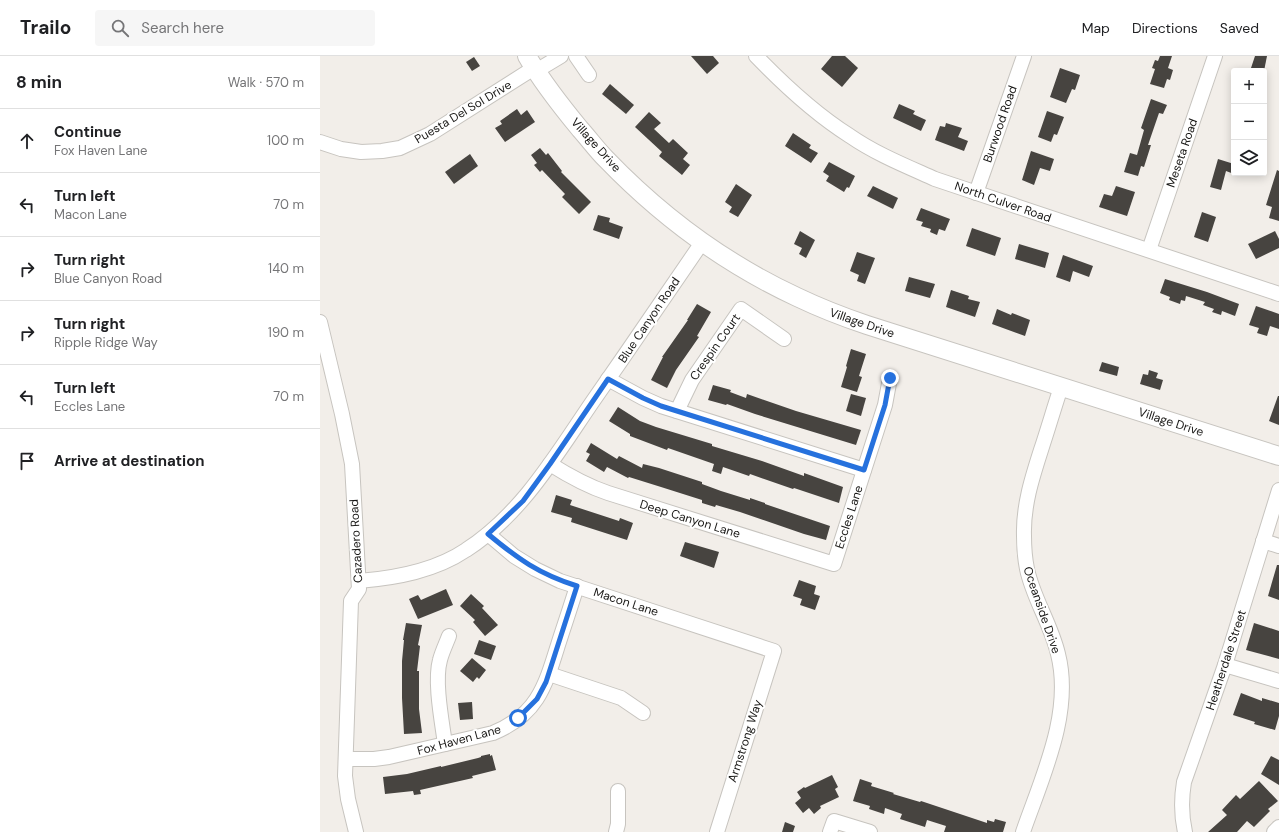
<!DOCTYPE html>
<html lang="en">
<head>
<meta charset="utf-8">
<style>
	body { margin:0; font-family:"DM Sans",sans-serif; background:#f6f6f6; color:#202124 }
	.controls { position:absolute; right:12px; top:12px; display:grid; overflow:hidden; border-radius:4px; box-shadow:0 2px 10px #0003 }
	.controls button { width:36px; height:36px; display:grid; place-items:center; padding:0; border:0; border-bottom:1px solid #e0e0e0; background:#fff; color:#202124; font:20px sans-serif }
	.stop { position:absolute; width:12px; height:12px; margin:-9px; border:3px solid #2671dd; border-radius:50%; background:#fff }
	.stop.end { background:#2671dd; border-color:#fff; box-shadow:0 1px 4px #0008 }
	.list { margin:0; padding:0; list-style:none }
	h2 { display:flex; justify-content:space-between; align-items:center; height:52px; margin:0; padding:0 16px; font-size:17px }
	h2 small { font-size:13px; font-weight:400; color:#757577 }
	.list li { display:grid; grid-template-columns:26px 1fr auto; gap:12px; align-items:center; box-sizing:border-box; height:64px; padding:0 16px; border-top:1px solid #e0e0e0 }
	.list b { display:block; font-size:15px; white-space:nowrap }
	.list p { margin:0; font-size:13px; white-space:nowrap; color:#757577 }
	.list em { font-size:13px; font-style:normal; color:#757577 }
	.icon { flex:none; width:22px; height:22px; fill:none; stroke:currentColor; stroke-width:2; stroke-linecap:round; stroke-linejoin:round }
	.map { position:relative; flex:none; width:959px; height:776px; overflow:hidden }
	header { display:flex; align-items:center; gap:24px; box-sizing:border-box; height:56px; padding:0 20px; background:#fff; border-bottom:1px solid #e0e0e0 }
	header strong { font-size:19px }
	nav { display:flex; gap:22px; margin-inline-start:auto; font-size:14px }
	.search { width:280px; height:36px; background:#f6f6f6; display:flex; align-items:center; gap:10px; box-sizing:border-box; padding:0 14px; border-radius:4px; color:#757577; font-size:15px }
	main { display:flex }
	aside { flex:1; background:#fff }
	.map>svg:first-child { display:block }
	.building { fill:#474440 }
	.lines { fill:none; stroke-linecap:round; stroke-linejoin:round }
	.minor-casing { stroke:#c7c4bf; stroke-width:16 }
	.major-casing { stroke:#c7c4bf; stroke-width:20 }
	.minor { stroke:#fff; stroke-width:14 }
	.major { stroke:#fff; stroke-width:18 }
	.route { stroke:#2671dd; stroke-width:5 }
	.labels { text-anchor:middle; stroke-width:4; stroke-linejoin:round; paint-order:stroke }
	.street-label { font-size:12px; fill:#181715; stroke:#fff }
</style>
</head>
<body>
<header>
<strong>Trailo</strong>
<div class="search"><svg class="icon" aria-label="search" viewBox="0 0 24 24"><circle cx="10" cy="10" r="6"/><path d="M15 15l6 6"/></svg>Search here</div>
<nav><a>Map</a><a>Directions</a><a>Saved</a></nav>
</header>
<main>
<aside>
<h2>8 min<small>Walk · 570 m</small></h2>
<ul class="list">
<li><svg class="icon" aria-label="ahead" viewBox="0 0 24 24"><path d="M12 20V5M6 11l6-6 6 6"/></svg><div><b>Continue</b><p>Fox Haven Lane</p></div><em>100 m</em></li>
<li><svg class="icon" aria-label="left" viewBox="0 0 24 24"><path d="M17 20v-9H6M10 6l-5 5 5 5"/></svg><div><b>Turn left</b><p>Macon Lane</p></div><em>70 m</em></li>
<li><svg class="icon" aria-label="right" viewBox="0 0 24 24"><path d="M7 20v-9h11M14 6l5 5-5 5"/></svg><div><b>Turn right</b><p>Blue Canyon Road</p></div><em>140 m</em></li>
<li><svg class="icon" aria-label="right" viewBox="0 0 24 24"><path d="M7 20v-9h11M14 6l5 5-5 5"/></svg><div><b>Turn right</b><p>Ripple Ridge Way</p></div><em>190 m</em></li>
<li><svg class="icon" aria-label="left" viewBox="0 0 24 24"><path d="M17 20v-9H6M10 6l-5 5 5 5"/></svg><div><b>Turn left</b><p>Eccles Lane</p></div><em>70 m</em></li>
<li><svg class="icon" aria-label="arrive" viewBox="0 0 24 24"><path d="M6 21V4h12l-3 4 3 4H6"/></svg><div><b>Arrive at destination</b></div></li>
</ul>
</aside>
<div class="map">
<svg width="959" height="776" viewBox="0 0 959 776">
	<rect width="100%" height="100%" fill="#f2eee9"/>
	<g class="building">
		<polygon points="371,0 393,0 399,7 387,18"/>
		<polygon points="512,0 525,0 538,12 522,31 501,13"/>
		<polygon points="840,0 852,0 848,12 853,14 850,24 847,23 844,32 830,28 835,13 832,12 835,4 838,5"/>
		<polygon points="935,0 947,0 944,15 930,15"/>
		<polygon points="154,1 160,10 152,15 146,6"/>
		<polygon points="740,12 760,19 755,34 752,33 746,47 730,41"/>
		<polygon points="290,28 314,49 306,58 282,38"/>
		<polygon points="831,43 847,49 843,58 839,57 828,89 831,89 824,111 821,110 818,120 804,116 810,97 817,99 824,74 821,72"/>
		<polygon points="579,48 595,55 593,58 606,64 601,75 573,62"/>
		<polygon points="197,53 201,59 207,54 215,66 185,86 175,72 182,68 180,65"/>
		<polygon points="727,55 744,61 737,79 734,78 731,86 718,81"/>
		<polygon points="329,56 341,67 334,73 349,87 353,83 368,97 363,103 370,109 362,119 339,100 342,96 315,71"/>
		<polygon points="626,67 642,72 638,81 648,85 644,95 615,84 620,70 625,71"/>
		<polygon points="473,77 491,89 489,92 498,97 491,107 465,90"/>
		<polygon points="220,92 226,99 228,97 242,115 241,116 271,146 259,158 242,141 245,138 222,114 220,116 214,109 217,107 211,99"/>
		<polygon points="711,95 734,103 730,115 720,112 714,129 702,124"/>
		<polygon points="150,98 158,110 134,128 125,116"/>
		<polygon points="898,103 914,108 914,118 906,115 901,134 890,131"/>
		<polygon points="509,106 535,120 529,132 527,131 524,136 506,125 509,120 503,116"/>
		<polygon points="957,114 959,115 959,165 949,162 952,151 946,149"/>
		<polygon points="416,128 432,139 418,161 409,156 412,151 405,146"/>
		<polygon points="553,130 578,142 573,153 547,140"/>
		<polygon points="796,130 815,136 807,160 779,151 784,138 792,140"/>
		<polygon points="601,152 630,163 625,175 619,173 617,179 610,176 611,173 601,170 603,166 596,164"/>
		<polygon points="882,156 896,161 888,186 874,181"/>
		<polygon points="278,159 290,162 289,166 303,171 299,183 273,174"/>
		<polygon points="652,172 681,182 675,200 646,190"/>
		<polygon points="480,175 495,184 486,202 479,198 482,192 474,188"/>
		<polygon points="955,175 959,183 959,192 936,203 928,188"/>
		<polygon points="699,188 729,197 725,212 695,203"/>
		<polygon points="537,196 555,202 545,228 537,225 539,219 530,215"/>
		<polygon points="743,199 773,210 769,221 753,215 750,226 736,221"/>
		<polygon points="589,221 615,228 610,242 585,235"/>
		<polygon points="845,223 887,236 919,248 915,260 902,255 901,259 892,256 894,253 883,249 885,246 866,240 865,245 861,244 860,248 849,244 850,241 840,237"/>
		<polygon points="631,234 649,240 648,243 660,246 655,261 626,251"/>
		<polygon points="377,248 391,256 377,280 379,281 356,314 347,332 331,324 343,301 342,301 368,264 367,264"/>
		<polygon points="936,250 959,258 959,273 950,270 947,280 937,277 939,272 929,269"/>
		<polygon points="677,253 691,259 692,257 710,264 705,280 672,268"/>
		<polygon points="531,293 546,298 539,320 542,321 537,336 521,331 527,311 526,310"/>
		<polygon points="782,306 799,311 797,320 779,315"/>
		<polygon points="829,314 838,317 836,322 843,324 840,334 820,328 823,318 828,319"/>
		<polygon points="393,329 411,334 410,336 426,342 427,338 476,355 541,374 536,389 435,358 407,348 406,349 388,344"/>
		<polygon points="531,338 546,342 541,360 526,355"/>
		<polygon points="958,340 959,340 959,369 949,365"/>
		<polygon points="298,351 320,365 336,371 392,388 392,390 442,405 484,420 484,417 523,431 519,447 474,432 473,433 430,418 429,420 403,411 401,418 392,415 394,408 348,392 347,394 310,380 310,378 289,365"/>
		<polygon points="271,387 297,403 299,400 322,412 323,408 339,412 382,426 382,428 401,435 430,444 430,442 445,447 445,448 510,470 506,484 484,478 420,456 396,449 395,451 382,447 382,444 341,431 309,421 308,422 287,411 284,416 266,405 270,398 266,396"/>
		<polygon points="236,439 252,444 250,449 299,465 300,462 313,467 307,484 251,466 252,462 231,456"/>
		<polygon points="365,486 399,496 394,512 360,500"/>
		<polygon points="957,509 959,509 959,544 948,540"/>
		<polygon points="479,524 496,530 494,538 500,540 495,554 480,549 482,543 473,540"/>
		<polygon points="126,533 133,549 98,563 89,543 98,539 101,544"/>
		<polygon points="151,538 164,550 162,552 178,569 165,580 153,566 155,564 140,550"/>
		<polygon points="86,567 102,569 98,589 100,590 97,615 99,615 99,653 102,677 84,678 82,642 82,605 84,584 83,584"/>
		<polygon points="934,567 959,575 959,603 926,594"/>
		<polygon points="159,584 176,590 171,604 154,598"/>
		<polygon points="152,602 166,614 159,623 157,621 153,626 140,615"/>
		<polygon points="921,637 942,645 942,642 959,647 959,660 955,674 934,668 935,666 913,659"/>
		<polygon points="152,646 153,663 140,664 138,647"/>
		<polygon points="170,698 170,700 172,699 176,714 152,720 153,722 100,734 101,738 94,739 93,735 65,738 63,721 87,718 121,710 121,711 158,702 161,701 161,700"/>
		<polygon points="951,700 959,704 959,729 941,718"/>
		<polygon points="512,719 518,731 515,733 519,741 500,750 501,752 494,758 489,752 483,757 475,747 481,742 477,736 484,731 485,732"/>
		<polygon points="540,723 552,727 551,730 574,737 573,738 600,746 601,745 667,767 667,764 674,766 675,763 686,766 683,776 624,776 626,770 607,764 605,771 580,763 582,758 565,752 564,758 549,753 550,750 533,745"/>
		<polygon points="939,725 958,745 948,753 950,755 934,771 927,765 917,776 888,776 907,759 902,754 916,739 920,743"/>
		<polygon points="465,766 475,770 473,776 462,776"/>
	</g>
	<g class="lines">
		<defs>
			<g id="minor">
				<polyline points="256,0 269,19"/>
				<path d="M436 0C465 30 495 58 530 80 556 98 586 110 615 123L959 238"/>
				<polyline points="216,15 241,0"/>
				<polyline points="0,86 21,93 41,96 62,95 80,92 110,78 214,12"/>
				<polyline points="656,137 704,0"/>
				<polyline points="829,194 895,0"/>
				<polyline points="0,266 22,358 32,408 39,533 31,545 25,720 28,743 36,776"/>
				<polyline points="288,323 323,342 341,350 544,414"/>
				<polyline points="357,355 372,324 421,253 464,283"/>
				<path d="M230 408C249 420 267 430 288 437L514 508 565 349 570 322"/>
				<polyline points="168,478 194,500 215,513 240,525 454,595 397,776"/>
				<polyline points="943,485 959,490"/>
				<path d="M39 525C76 522 115 515 146 494 202 458 236 399 273 345 310 292 346 239 383 185"/>
				<polyline points="905,609 959,625"/>
				<polyline points="229,618 301,642 323,657"/>
				<path d="M125 688C122 666 114 625 120 604 122 596 126 588 129 580"/>
				<path d="M26 703H54L69 701 173 677C217 659 225 631 238 589 244 570 251 550 257 530"/>
				<polyline points="296,776 298,768 298,735"/>
				<polyline points="510,776 514,765 550,776"/>
				<path d="M703 776C722 721 753 657 738 598 731 568 713 542 707 513 705 503 704 490 704 480 703 450 712 422 721 394 728 373 734 352 741 331"/>
				<path d="M865 776C861 758 861 744 864 726L905 609 959 434"/>
				<polyline points="954,776 959,771"/>
			</g>
			<path id="major" d="M207 0C222 26 241 50 260 73 269 83 277 94 286 103 340 159 406 208 477 241 500 252 523 261 547 269L959 400"/>
		</defs>
		<use href="#minor" class="minor-casing"/>
		<use href="#major" class="major-casing"/>
		<use href="#minor" class="minor"/>
		<use href="#major" class="major"/>
	</g>
	<g class="lines">
		<path class="route" d="M198 662 217 643 226 626 257 530C219 518 198 503 168 478L203 445 230 408 288 323 323 342 341 350 544 414 565 349 570 322"/>
	</g>
	<g class="labels">
		<g class="street-label">
			<text transform="translate(143 56) rotate(-31)" y="4">Puesta Del Sol Drive</text>
			<text transform="translate(680 68) rotate(-71)" y="4">Burwood Road</text>
			<text transform="translate(276 89) rotate(48)" y="4">Village Drive</text>
			<text transform="translate(862 97) rotate(-71)" y="4">Meseta Road</text>
			<text transform="translate(683 146) rotate(19)" y="4">North Culver Road</text>
			<text transform="translate(329 264) rotate(-56)" y="4">Blue Canyon Road</text>
			<text transform="translate(542 267) rotate(19)" y="4">Village Drive</text>
			<text transform="translate(395 291) rotate(-55)" y="4">Crespin Court</text>
			<text transform="translate(851 366) rotate(18)" y="4">Village Drive</text>
			<text transform="translate(529 461) rotate(-72)" y="4">Eccles Lane</text>
			<text transform="translate(370 463) rotate(17)" y="4">Deep Canyon Lane</text>
			<text transform="translate(36 485) rotate(-93)" y="4">Cazadero Road</text>
			<text transform="translate(306 546) rotate(18)" y="4">Macon Lane</text>
			<text transform="translate(722 554) rotate(71)" y="4">Oceanside Drive</text>
			<text transform="translate(906 604) rotate(-72)" y="4">Heatherdale Street</text>
			<text transform="translate(139 684) rotate(-15)" y="4">Fox Haven Lane</text>
			<text transform="translate(425 685) rotate(-72)" y="4">Armstrong Way</text>
		</g>
	</g>
</svg>
<div class="controls">
<button>+</button>
<button>−</button>
<button><svg class="icon" aria-label="layers" viewBox="0 0 24 24"><path d="M12 4l9 5-9 5-9-5zM3 14l9 5 9-5"/></svg></button>
</div>
<div class="stop" style="left:198px;top:662px"></div>
<div class="stop end" style="left:570px;top:322px"></div>
</div>
</main>
</body>
</html>
